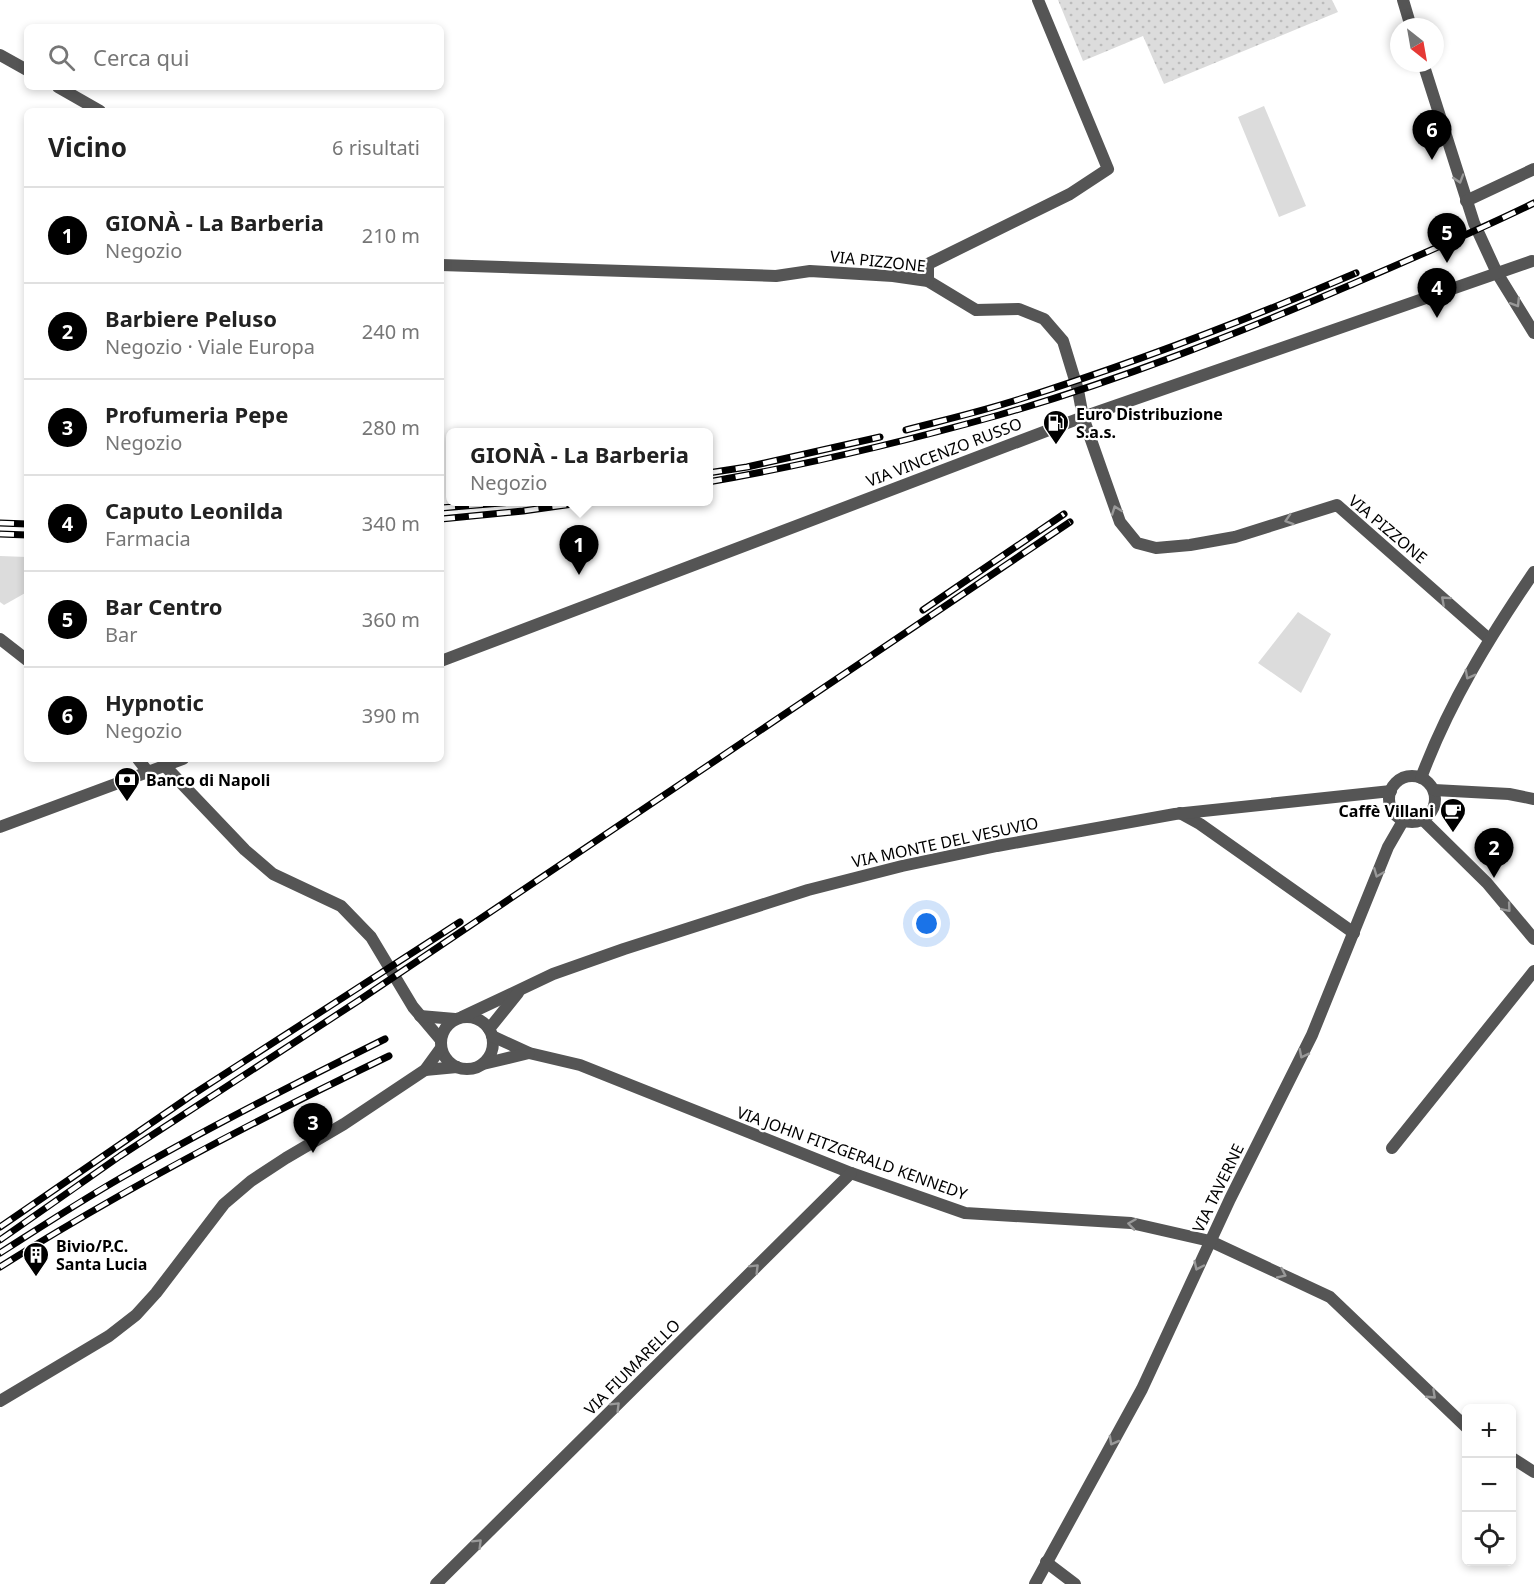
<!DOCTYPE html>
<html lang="it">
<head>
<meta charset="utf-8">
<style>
	body { margin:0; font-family:"Noto Sans",sans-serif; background:#f2f2f2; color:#222 }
	.controls { position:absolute; right:18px; bottom:18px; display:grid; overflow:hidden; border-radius:9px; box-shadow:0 3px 9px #0003 }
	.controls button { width:54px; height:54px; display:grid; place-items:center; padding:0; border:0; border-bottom:2px solid #e0e0e0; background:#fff; color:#222; font:30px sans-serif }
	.compass { position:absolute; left:1390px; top:18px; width:54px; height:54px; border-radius:50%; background:#fff; box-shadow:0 3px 9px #0003; rotate:149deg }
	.you { position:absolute; left:927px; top:924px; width:21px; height:21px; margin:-15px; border:4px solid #fff; border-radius:50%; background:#1a73e8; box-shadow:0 0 0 9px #1a73e833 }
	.badge { display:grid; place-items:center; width:39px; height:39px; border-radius:50%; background:#000; color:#fff; font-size:20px; font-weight:700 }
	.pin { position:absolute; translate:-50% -50px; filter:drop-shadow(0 2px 3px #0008) }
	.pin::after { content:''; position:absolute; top:32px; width:21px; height:18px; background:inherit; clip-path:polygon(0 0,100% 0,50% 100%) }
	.popup { position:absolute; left:446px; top:428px; width:267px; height:78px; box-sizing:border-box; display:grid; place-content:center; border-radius:9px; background:#fff; filter:drop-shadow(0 2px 4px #0005); font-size:20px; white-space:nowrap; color:#767676 }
	.popup b { font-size:22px; color:#222 }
	.popup::after { content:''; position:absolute; left:50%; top:100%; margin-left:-12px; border:12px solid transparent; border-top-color:#fff }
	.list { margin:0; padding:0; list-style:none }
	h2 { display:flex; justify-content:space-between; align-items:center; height:78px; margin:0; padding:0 24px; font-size:26px }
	h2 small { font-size:20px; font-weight:400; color:#767676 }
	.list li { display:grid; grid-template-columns:39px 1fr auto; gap:18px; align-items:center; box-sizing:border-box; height:96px; padding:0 24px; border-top:2px solid #e0e0e0 }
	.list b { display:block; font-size:22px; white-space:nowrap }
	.list p { margin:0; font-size:20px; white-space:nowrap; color:#767676 }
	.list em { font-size:20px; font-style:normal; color:#767676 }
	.icon { flex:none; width:33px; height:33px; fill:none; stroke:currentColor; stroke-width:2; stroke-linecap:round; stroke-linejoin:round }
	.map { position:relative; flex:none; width:1534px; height:1584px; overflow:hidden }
	.search { position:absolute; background:#fff; box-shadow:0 3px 9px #0003; left:24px; top:24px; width:420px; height:66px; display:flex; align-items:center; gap:15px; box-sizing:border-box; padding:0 21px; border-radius:9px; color:#767676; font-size:22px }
	.panel { position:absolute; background:#fff; box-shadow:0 3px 9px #0003; left:24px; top:108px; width:420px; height:654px; border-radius:9px }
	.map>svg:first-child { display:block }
	.grass { fill:url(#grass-dots) }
	.park { fill:#dcdcdc }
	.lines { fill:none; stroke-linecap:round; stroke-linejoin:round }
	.street { stroke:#555; stroke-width:12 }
	.rail-casing { stroke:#000; stroke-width:7 }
	.rail { stroke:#fff; stroke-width:4.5; stroke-dasharray:14; stroke-linecap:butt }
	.oneway { stroke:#999 }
	.labels { text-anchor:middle; stroke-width:4.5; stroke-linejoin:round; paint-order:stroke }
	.street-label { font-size:16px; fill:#000; stroke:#fff }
	.poi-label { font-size:16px; font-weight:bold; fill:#000; stroke:#fff; text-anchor:start }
</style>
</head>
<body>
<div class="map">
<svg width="1534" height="1584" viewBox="0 0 1534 1584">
	<defs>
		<pattern id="grass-dots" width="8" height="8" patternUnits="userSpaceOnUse" patternTransform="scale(1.5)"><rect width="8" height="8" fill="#dcdcdc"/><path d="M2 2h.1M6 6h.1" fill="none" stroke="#bbb" stroke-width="1.8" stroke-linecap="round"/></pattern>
	</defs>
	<rect width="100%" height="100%" fill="#fff"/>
	<polygon class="grass" points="1058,0 1332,0 1338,12 1164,84 1143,36 1083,61"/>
	<g class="park">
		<polygon points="1264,106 1306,206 1279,217 1238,117"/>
		<polygon points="0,556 27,557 27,592 4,605 0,602"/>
		<polygon points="1298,612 1331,634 1301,693 1258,663"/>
	</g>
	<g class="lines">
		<g class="street">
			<polyline points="1403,0 1411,27"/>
			<polyline points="0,55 27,70"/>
			<polyline points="1423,63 1474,223 1497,273 1534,333"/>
			<polyline points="58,87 100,111"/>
			<polyline points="1466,201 1534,169"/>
			<polyline points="441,265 776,276 810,271 893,276 928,281 976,310 1019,309 1044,319 1063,341 1078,390 1083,417 1103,474 1120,522 1137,543 1156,548 1190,545 1235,537 1337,505 1489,639"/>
			<polyline points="928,281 928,264 1070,194 1108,169 1038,0"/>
			<polyline points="0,639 27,660"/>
			<polyline points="441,661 1083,417 1532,261"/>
			<polyline points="138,759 148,772"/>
			<polyline points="165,766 245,850 273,874 341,906 371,937 413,1007 441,1040"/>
			<circle cx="1412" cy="799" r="23"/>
			<path d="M1421 778C1449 703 1489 638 1534 572"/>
			<polyline points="1434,790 1509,794 1534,799"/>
			<polyline points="1180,813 1200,824 1354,933"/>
			<polyline points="1423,820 1487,883 1534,939"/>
			<polyline points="0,827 183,759"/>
			<polyline points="420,1016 455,1019"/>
			<circle cx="467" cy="1043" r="26"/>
			<polyline points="462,1017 553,974 624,949 808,890 902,866 997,846 1175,814 1391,791"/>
			<polyline points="489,1029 518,993"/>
			<polyline points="492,1036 529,1053 580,1065 851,1173 965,1213 1131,1223 1210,1241 1330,1297 1466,1427"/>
			<polyline points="483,1064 529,1053"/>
			<polyline points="425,1070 457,1067"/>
			<polyline points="1392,1148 1534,971"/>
			<polyline points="0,1401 109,1336 136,1315 156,1293 224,1204 251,1181 286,1158 344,1124 425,1070 441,1048"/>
			<polyline points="1512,1458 1534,1472"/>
			<polyline points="1046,1562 1075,1584"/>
			<polyline points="436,1584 851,1173"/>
			<polyline points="1035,1584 1142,1389 1230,1199 1312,1035 1388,847 1403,821"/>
		</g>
		<defs>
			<g id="rail">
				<path d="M906 430C944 420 983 411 1020 399 1134 363 1246 320 1356 273"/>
				<polyline points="708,473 747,467 880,437"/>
				<path d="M708 482C806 465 903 442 999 415 1118 381 1234 335 1348 286 1410 259 1473 233 1534 203"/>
				<polyline points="441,508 512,502"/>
				<polyline points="441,519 523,511 587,502"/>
				<polyline points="0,523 27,524"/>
				<polyline points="0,534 27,535"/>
				<polyline points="923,610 1064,514"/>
				<polyline points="0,1227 192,1095 460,922"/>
				<polyline points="0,1240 120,1156 358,1001 1070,522"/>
				<path d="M0 1253C44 1225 88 1196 133 1171 215 1124 300 1081 385 1039"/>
				<path d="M0 1267C125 1188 256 1120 389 1056"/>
			</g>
		</defs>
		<use href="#rail" class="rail-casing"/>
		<use href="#rail" class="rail"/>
	</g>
	<defs><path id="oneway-chevron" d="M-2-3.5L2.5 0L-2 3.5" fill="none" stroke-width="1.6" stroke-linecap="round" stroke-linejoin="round" transform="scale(1.5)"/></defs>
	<g class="oneway">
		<use href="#oneway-chevron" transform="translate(1459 179) rotate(73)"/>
		<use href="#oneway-chevron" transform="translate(1516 303) rotate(58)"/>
		<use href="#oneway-chevron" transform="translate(1116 510) rotate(-110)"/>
		<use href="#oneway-chevron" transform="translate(1289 520) rotate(162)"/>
		<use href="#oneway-chevron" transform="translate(1445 600) rotate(-138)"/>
		<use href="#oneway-chevron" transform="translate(1469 675) rotate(118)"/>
		<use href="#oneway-chevron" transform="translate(1378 873) rotate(112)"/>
		<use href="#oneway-chevron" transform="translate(1507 908) rotate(50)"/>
		<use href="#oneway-chevron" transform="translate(1303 1054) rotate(117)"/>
		<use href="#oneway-chevron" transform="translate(1132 1224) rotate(-172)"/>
		<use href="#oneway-chevron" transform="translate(1198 1266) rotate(115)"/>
		<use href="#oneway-chevron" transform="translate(755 1268) rotate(-45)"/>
		<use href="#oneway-chevron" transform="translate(1282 1274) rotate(25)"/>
		<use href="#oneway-chevron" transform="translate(1432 1395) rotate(43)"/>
		<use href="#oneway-chevron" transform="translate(616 1406) rotate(-45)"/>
		<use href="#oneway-chevron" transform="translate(1113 1441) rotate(119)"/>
		<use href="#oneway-chevron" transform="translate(478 1543) rotate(-45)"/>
	</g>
	<defs>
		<symbol id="fuel-pin" viewBox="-11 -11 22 30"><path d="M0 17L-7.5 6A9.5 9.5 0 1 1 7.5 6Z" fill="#000" stroke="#fff"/><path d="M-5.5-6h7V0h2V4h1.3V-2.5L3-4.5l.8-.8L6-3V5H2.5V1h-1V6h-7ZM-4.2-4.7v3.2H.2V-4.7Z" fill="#fff"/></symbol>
		<symbol id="bank-pin" viewBox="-11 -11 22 30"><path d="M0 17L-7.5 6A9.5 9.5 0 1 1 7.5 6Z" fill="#000" stroke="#fff"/><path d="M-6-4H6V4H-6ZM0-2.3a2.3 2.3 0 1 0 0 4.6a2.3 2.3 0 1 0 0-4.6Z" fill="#fff"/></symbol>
		<symbol id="cafe-pin" viewBox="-11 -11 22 30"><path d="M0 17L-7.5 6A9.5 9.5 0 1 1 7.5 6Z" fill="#000" stroke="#fff"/><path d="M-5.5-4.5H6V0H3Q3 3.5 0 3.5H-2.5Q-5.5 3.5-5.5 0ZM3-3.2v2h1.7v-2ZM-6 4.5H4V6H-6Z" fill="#fff"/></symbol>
		<symbol id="building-pin" viewBox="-11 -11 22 30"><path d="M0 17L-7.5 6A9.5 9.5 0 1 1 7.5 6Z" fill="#000" stroke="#fff"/><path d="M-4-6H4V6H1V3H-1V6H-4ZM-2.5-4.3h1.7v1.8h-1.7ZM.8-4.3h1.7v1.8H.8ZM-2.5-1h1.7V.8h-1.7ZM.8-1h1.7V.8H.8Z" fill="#fff"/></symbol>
	</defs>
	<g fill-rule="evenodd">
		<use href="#fuel-pin" x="1041" y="408" width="30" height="40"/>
		<use href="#bank-pin" x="112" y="765" width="30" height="40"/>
		<use href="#cafe-pin" x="1438" y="796" width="30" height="40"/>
		<use href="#building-pin" x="21" y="1240" width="30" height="40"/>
	</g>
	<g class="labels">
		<g class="street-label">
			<text transform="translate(878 261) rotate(6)" y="6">VIA PIZZONE</text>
			<text transform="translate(944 452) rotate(-21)" y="6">VIA VINCENZO RUSSO</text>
			<text transform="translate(1388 529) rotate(40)" y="6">VIA PIZZONE</text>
			<text transform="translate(945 842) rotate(-12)" y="6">VIA MONTE DEL VESUVIO</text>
			<text transform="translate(852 1153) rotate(20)" y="6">VIA JOHN FITZGERALD KENNEDY</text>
			<text transform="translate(1218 1188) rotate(-64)" y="6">VIA TAVERNE</text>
			<text transform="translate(632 1367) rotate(-45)" y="6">VIA FIUMARELLO</text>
		</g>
		<g class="poi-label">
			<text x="1076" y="420">Euro Distribuzione<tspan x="1076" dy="18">S.a.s.</tspan></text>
			<text x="146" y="786">Banco di Napoli</text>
			<text x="1434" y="817" text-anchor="end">Caffè Villani</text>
			<text x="56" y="1252">Bivio/P.C.<tspan x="56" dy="18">Santa Lucia</tspan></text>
		</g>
	</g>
</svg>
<div class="controls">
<button>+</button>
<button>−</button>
<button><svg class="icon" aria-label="locate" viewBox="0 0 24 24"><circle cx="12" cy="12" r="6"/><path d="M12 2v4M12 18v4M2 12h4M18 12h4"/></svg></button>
</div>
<svg class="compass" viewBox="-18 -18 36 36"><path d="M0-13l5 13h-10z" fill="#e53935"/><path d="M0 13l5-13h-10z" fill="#767676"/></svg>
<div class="you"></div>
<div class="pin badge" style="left:579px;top:575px">1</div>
<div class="popup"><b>GIONÀ - La Barberia</b>Negozio</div>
<div class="pin badge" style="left:1494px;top:878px">2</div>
<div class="pin badge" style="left:313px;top:1153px">3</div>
<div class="pin badge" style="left:1437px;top:318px">4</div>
<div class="pin badge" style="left:1447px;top:263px">5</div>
<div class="pin badge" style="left:1432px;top:160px">6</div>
<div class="search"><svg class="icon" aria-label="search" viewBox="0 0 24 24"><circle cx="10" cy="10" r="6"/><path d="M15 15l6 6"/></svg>Cerca qui</div>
<section class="panel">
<h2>Vicino<small>6 risultati</small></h2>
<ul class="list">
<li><span class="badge">1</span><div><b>GIONÀ - La Barberia</b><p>Negozio</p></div><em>210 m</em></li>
<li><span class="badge">2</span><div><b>Barbiere Peluso</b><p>Negozio · Viale Europa</p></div><em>240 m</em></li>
<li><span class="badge">3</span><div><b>Profumeria Pepe</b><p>Negozio</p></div><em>280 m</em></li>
<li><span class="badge">4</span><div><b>Caputo Leonilda</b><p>Farmacia</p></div><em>340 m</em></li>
<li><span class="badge">5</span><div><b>Bar Centro</b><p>Bar</p></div><em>360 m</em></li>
<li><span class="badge">6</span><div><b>Hypnotic</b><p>Negozio</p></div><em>390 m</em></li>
</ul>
</section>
</div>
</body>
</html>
